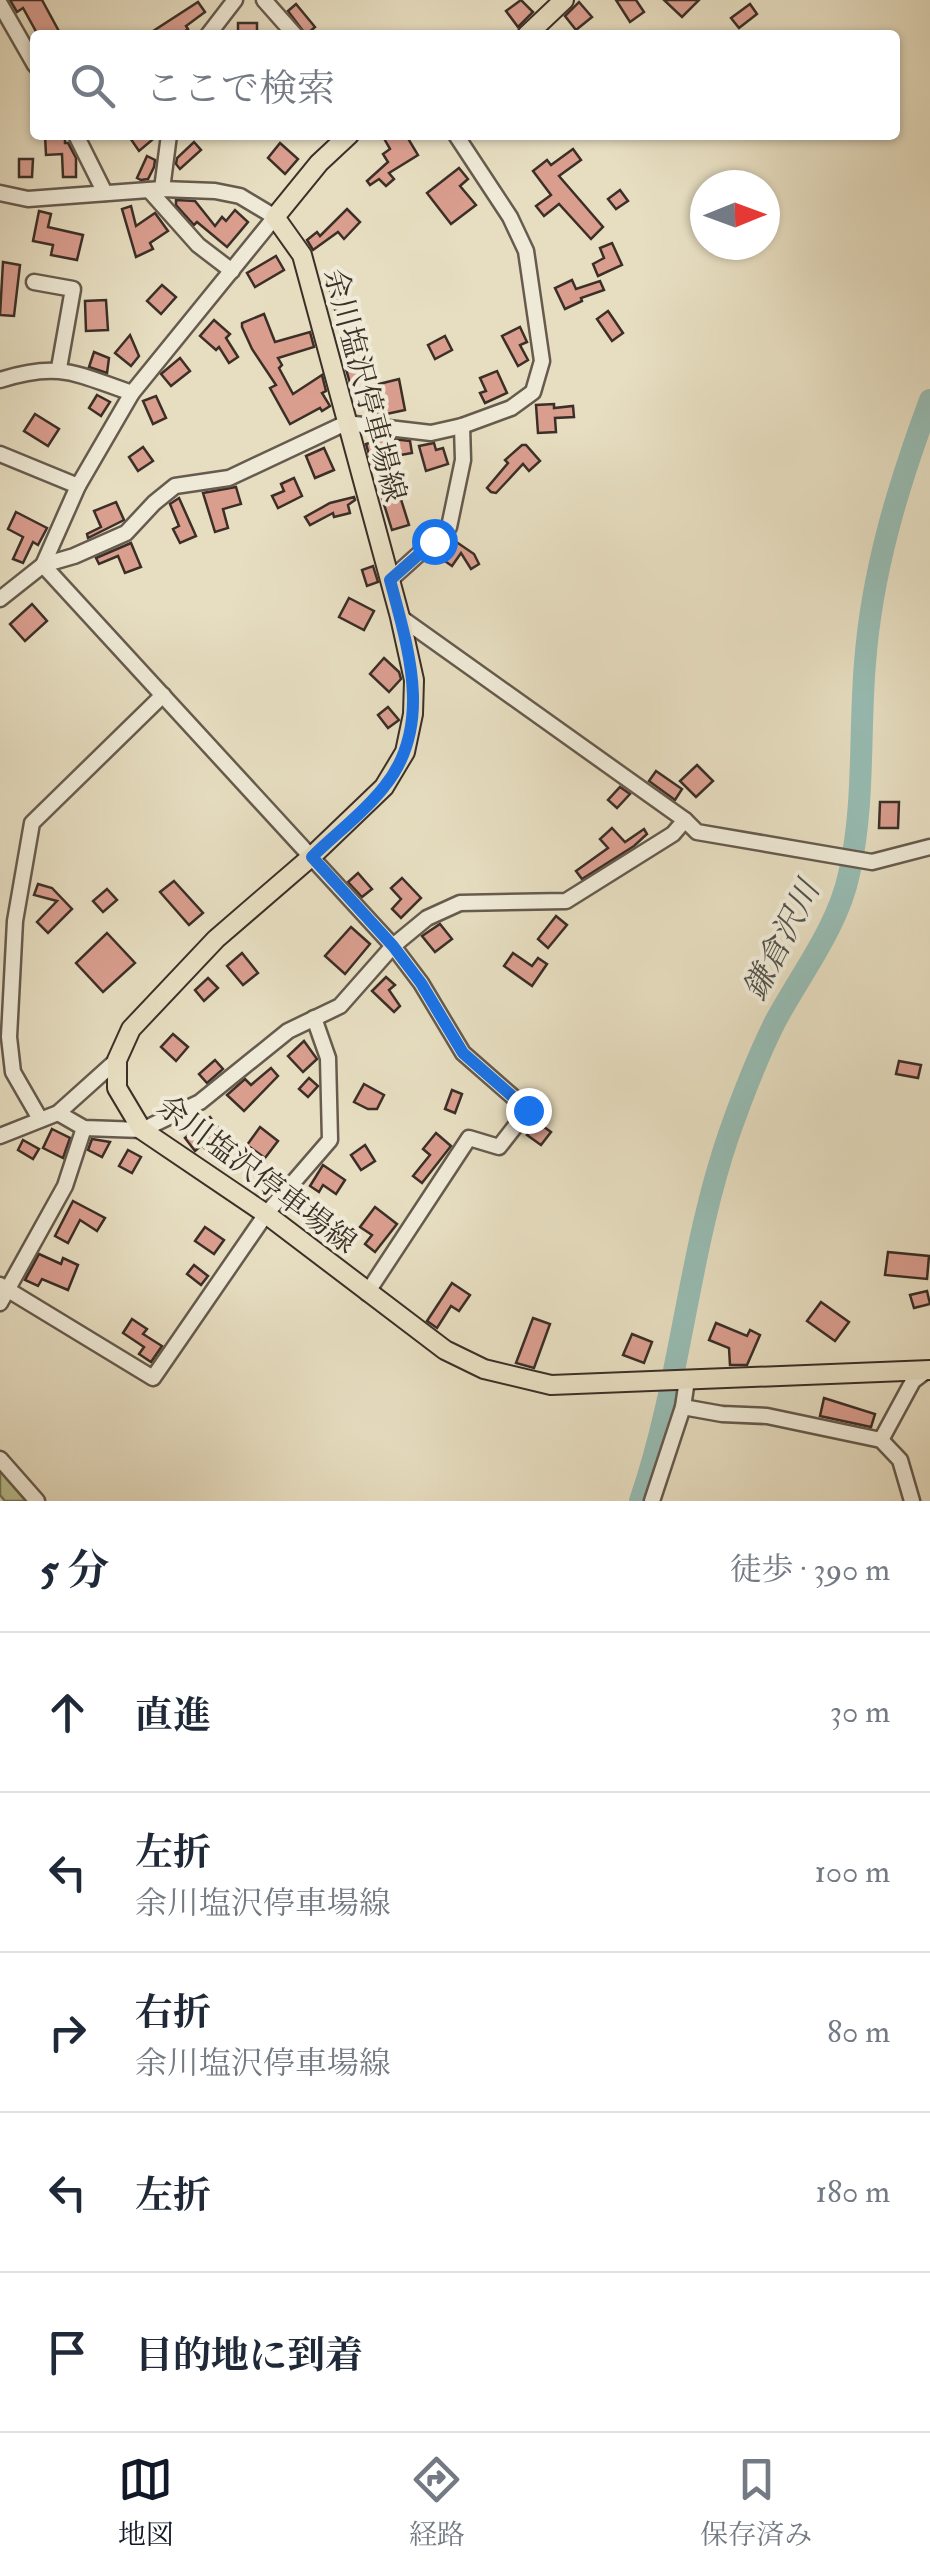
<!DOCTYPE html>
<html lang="ja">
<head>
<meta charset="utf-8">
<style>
	body { margin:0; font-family:"IM FELL Double Pica","Noto Serif JP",serif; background:#f2f2f3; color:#1f2937 }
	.compass { position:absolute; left:690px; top:170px; width:90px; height:90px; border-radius:50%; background:#fff; box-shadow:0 2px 8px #0004; rotate:89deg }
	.stop { position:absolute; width:30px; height:30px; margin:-22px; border:8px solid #1a73e8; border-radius:50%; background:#fff }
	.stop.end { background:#1a73e8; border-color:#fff; box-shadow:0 2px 10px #0008 }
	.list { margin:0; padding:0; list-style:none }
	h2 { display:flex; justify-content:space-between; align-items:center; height:130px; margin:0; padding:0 40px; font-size:42px }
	h2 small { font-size:32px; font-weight:400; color:#747a83 }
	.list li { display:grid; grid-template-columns:65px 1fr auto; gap:30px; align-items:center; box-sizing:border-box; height:160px; padding:0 40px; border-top:2px solid #e0e1e3 }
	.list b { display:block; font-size:38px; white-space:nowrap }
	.list p { margin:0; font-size:32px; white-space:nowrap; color:#747a83 }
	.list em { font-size:32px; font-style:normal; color:#747a83 }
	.icon { flex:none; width:55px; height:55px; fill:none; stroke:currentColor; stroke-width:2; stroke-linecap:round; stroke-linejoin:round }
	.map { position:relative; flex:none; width:930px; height:1501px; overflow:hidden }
	.search { position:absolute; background:#fff; box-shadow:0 2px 8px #0004; left:30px; right:30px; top:30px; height:110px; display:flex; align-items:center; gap:25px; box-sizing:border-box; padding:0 35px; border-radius:10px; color:#747a83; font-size:38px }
	.sheet { height:930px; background:#fff }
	nav { display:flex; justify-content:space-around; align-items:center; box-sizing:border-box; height:140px; border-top:2px solid #e0e1e3; background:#fff; font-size:28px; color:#747a83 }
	nav a { display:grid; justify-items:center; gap:5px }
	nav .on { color:#111827 }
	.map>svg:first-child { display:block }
	.green { fill:#b9c090; stroke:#7a785c; stroke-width:2.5 }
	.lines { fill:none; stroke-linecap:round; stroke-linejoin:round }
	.river { stroke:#97bcb3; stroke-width:22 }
	.building { fill:#da9e8f; stroke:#3b2f27; stroke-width:2.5 }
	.minor-casing { stroke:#665b4e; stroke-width:19 }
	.major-casing { stroke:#3b2f27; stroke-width:22 }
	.minor { stroke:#efead7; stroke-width:14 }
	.major { stroke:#e7dec1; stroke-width:18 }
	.route { stroke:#1a73e8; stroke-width:12 }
	.labels { text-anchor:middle; stroke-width:8; stroke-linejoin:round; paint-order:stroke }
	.street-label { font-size:30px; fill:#3b2f27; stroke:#efead7 }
	.water-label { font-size:32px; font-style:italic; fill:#52524a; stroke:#efead7 }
</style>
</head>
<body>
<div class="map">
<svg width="930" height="1501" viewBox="0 0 930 1501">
	<rect width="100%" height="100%" fill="#e7dec1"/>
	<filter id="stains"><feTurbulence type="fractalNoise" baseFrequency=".002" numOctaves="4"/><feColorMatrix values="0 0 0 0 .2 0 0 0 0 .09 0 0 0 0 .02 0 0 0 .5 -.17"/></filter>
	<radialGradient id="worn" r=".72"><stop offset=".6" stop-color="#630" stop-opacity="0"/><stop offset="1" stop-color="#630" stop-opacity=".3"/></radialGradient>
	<polygon class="green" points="0,1470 26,1501 5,1501 0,1495"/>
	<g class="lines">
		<path class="river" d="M640 1501C681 1382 688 1253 729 1134 742 1097 757 1058 775 1022 800 975 838 927 849 874 865 805 859 733 865 663 872 571 898 486 930 400"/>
	</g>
	<g class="building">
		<polygon points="10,0 42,0 61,35 38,35 23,8 17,12"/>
		<polygon points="521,0 533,12 518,27 506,11"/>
		<polygon points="616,0 636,0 644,12 630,22"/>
		<polygon points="664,0 699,0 682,17"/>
		<polygon points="198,2 205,12 186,26 188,29 180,35 147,35"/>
		<polygon points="579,2 592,17 576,30 565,16"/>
		<polygon points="296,4 315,27 306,35 288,11"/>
		<polygon points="750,4 757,14 739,28 731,18"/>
		<rect x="238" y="23" width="19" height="12"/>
		<polygon points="45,135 65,135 65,143 68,143 76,158 76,177 63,177 62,154 46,155"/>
		<polygon points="128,135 158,135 139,151"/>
		<polygon points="382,135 406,135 418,155 389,173 394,179 386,186 379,179 370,185 367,181 388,162 383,154 390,149"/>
		<polygon points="194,142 201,150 180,169 176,164 177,158"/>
		<polygon points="280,143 298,159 285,174 268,158"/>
		<polygon points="573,149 581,160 559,176 603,227 591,239 559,204 544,216 536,206 551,195 533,171 547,160 551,165"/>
		<polygon points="147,156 155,160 154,167 148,179 141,180 137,178"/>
		<polygon points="19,159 33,159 32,177 19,177"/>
		<polygon points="459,168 468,179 460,186 476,205 451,224 427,193"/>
		<polygon points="620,190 628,201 616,209 608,199"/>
		<polygon points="176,200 195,201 215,226 222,217 226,221 235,210 248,222 227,247 197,222 194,225 176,205"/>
		<polygon points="131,206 136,226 155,213 168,231 150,243 153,249 136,257 122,209"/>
		<polygon points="347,209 360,222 344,239 338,232 313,250 307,240 317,232 320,236"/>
		<polygon points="39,211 51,214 48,227 83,235 77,260 51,255 53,245 33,241"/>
		<polygon points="612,243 622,265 598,276 593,264 604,258 600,248"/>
		<polygon points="276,256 284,270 255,287 247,273"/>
		<polygon points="3,262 20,265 14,316 0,315"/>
		<polygon points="572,280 576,289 600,281 604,290 581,298 582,301 565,309 555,288"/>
		<polygon points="162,285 176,297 161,314 147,301"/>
		<polygon points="342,288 347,310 336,313 330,291"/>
		<polygon points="106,300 108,330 86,331 85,301"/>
		<polygon points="608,311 623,333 612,341 597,319"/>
		<polygon points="264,314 275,342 310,332 314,347 278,358 282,365 279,368 293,394 322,375 326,391 322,393 330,406 322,411 320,408 290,424 270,388 276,385 252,349 242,327 242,323"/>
		<polygon points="214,320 230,334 226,338 238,357 229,363 219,347 216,350 200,336"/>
		<polygon points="520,327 527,342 520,345 528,360 518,366 502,336"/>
		<polygon points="130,335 139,356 131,366 115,353"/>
		<polygon points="445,336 452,350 435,359 428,345"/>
		<polygon points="94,352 109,358 107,373 89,367"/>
		<polygon points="180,358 190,371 171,386 161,374"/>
		<polygon points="359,365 363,379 350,383 346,369"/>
		<polygon points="497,371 507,393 485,403 480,393 486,391 480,378"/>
		<polygon points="399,379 405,410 377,416 373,398 382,396 379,384"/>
		<polygon points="97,395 110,402 101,416 89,408"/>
		<polygon points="156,396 166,418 153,424 143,401"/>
		<polygon points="554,404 554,408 573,406 574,417 555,418 556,432 538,433 536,405"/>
		<polygon points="35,414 59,429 48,446 24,431"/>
		<polygon points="384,438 410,441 412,453 395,456 396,460 373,468 366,444"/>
		<polygon points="434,443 436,450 443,448 448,464 426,471 419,446"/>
		<polygon points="522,445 526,445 540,461 529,471 523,464 496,493 491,492 487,488 508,463 505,460"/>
		<polygon points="143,447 153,461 138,471 129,457"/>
		<polygon points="324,448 334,470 315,478 306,456"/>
		<polygon points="294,478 302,496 278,508 272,496 284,491 281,484"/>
		<polygon points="236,487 241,504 223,509 228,528 215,532 203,493"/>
		<polygon points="399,493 409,525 392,530 382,498"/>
		<polygon points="354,497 355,500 348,505 350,513 334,517 333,513 310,525 305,517 330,503"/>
		<polygon points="179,498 196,536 180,543 173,529 179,526 170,504"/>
		<polygon points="116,502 124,520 88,538 87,534 101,527 94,511"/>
		<polygon points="16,512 47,528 38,545 33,542 23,563 13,559 23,537 8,529"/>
		<polygon points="452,539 474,554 479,564 471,569 461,553 452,566 439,557"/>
		<polygon points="131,543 141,567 125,573 118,556 99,564 96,558"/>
		<polygon points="373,566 378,582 367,586 362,570"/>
		<polygon points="349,598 374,611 364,630 339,617"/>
		<polygon points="32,604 47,621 25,641 10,624"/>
		<polygon points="384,658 399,672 401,679 389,692 370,674"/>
		<polygon points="388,707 399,720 388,728 378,715"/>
		<polygon points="697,765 713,781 696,797 680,781"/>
		<polygon points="656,771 682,789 675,800 649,781"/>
		<polygon points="620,787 630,794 617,808 608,800"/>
		<polygon points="880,802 899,802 898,828 879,828"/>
		<polygon points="612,828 625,842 644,829 647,834 634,846 582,879 576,871 608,848 600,839"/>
		<polygon points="358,873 372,889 362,897 348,882"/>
		<polygon points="402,878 421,898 401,918 392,909 401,899 391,888"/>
		<polygon points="174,881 203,913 189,925 160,892"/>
		<polygon points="38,884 52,888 72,909 48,933 37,922 57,901 34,895"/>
		<polygon points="107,889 117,900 103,912 93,901"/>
		<polygon points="556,916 567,925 548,948 538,939"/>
		<polygon points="440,924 452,939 435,952 422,936"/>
		<polygon points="351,927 370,944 345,974 325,956"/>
		<polygon points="107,933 135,963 103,992 76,963"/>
		<polygon points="242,953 258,973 243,985 227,966"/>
		<polygon points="513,953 532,966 538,958 547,964 532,986 504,966"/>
		<polygon points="386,977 395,985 389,990 400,1006 394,1012 372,991"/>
		<polygon points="208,978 218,988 204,1001 195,990"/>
		<polygon points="173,1034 188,1047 176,1061 161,1047"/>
		<polygon points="304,1041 317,1059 303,1072 288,1056"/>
		<polygon points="215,1060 223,1069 207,1083 199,1074"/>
		<polygon points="899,1061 921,1065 918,1078 896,1074"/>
		<polygon points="271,1068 278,1076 244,1111 227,1095 245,1079 251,1085"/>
		<polygon points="309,1078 318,1086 308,1097 299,1089"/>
		<polygon points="364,1084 384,1095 377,1109 368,1109 354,1102"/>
		<polygon points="452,1090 462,1094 455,1113 445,1109"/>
		<polygon points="210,1117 224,1134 218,1139 224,1147 212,1157 202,1145 195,1151 185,1138"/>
		<polygon points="537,1122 551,1132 541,1145 527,1135"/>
		<polygon points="260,1127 278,1141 265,1158 247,1145"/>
		<polygon points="52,1129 70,1138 63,1158 43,1148"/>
		<polygon points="436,1133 451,1146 422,1183 413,1176 430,1155 423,1149"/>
		<polygon points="92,1139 110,1142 102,1157 88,1150"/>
		<polygon points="23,1140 39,1149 33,1159 18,1150"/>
		<polygon points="365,1145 375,1161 361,1170 351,1155"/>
		<polygon points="128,1150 141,1157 132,1173 119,1166"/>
		<polygon points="323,1165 345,1180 336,1194 323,1185 319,1192 310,1186"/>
		<polygon points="73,1201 105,1218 97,1231 80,1220 68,1243 55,1236"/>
		<polygon points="375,1207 397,1224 375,1252 365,1244 372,1235 360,1227"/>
		<polygon points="205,1227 224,1240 214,1254 195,1241"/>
		<polygon points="888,1252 929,1256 927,1279 885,1275"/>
		<polygon points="39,1254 61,1264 63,1258 78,1265 68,1290 42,1279 38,1286 25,1280"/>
		<polygon points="194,1265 208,1276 201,1285 187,1274"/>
		<polygon points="452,1283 470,1295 459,1311 451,1306 437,1328 427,1321"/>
		<polygon points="927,1291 930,1304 914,1308 910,1295"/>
		<polygon points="821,1302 849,1322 835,1341 807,1321"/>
		<polygon points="533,1318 550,1324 534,1368 516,1363"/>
		<polygon points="132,1319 147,1329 143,1334 162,1346 151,1362 139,1354 144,1347 123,1333"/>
		<polygon points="716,1323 747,1336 750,1330 760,1335 747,1365 730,1365 729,1348 709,1340"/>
		<polygon points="632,1334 652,1342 644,1363 623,1355"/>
		<polygon points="824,1398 875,1414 871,1427 820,1416"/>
	</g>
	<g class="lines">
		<defs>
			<g id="minor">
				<polyline points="264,0 295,35"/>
				<polyline points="0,4 35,65"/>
				<polyline points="208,35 235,0"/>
				<polyline points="76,135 105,193"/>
				<polyline points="162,189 169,135"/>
				<polyline points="149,190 198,245 232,271"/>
				<polyline points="0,193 28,199 162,189 215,191 240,196 275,217 132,393 78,486 43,565"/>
				<polyline points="34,282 73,289 59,368"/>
				<path d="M0 380C60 361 76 374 132 393"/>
				<polyline points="0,454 78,486"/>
				<polyline points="43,565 393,946 421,983 463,1053 528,1110 499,1147 469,1138 367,1293"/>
				<polyline points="390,580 449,527 463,460 462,426"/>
				<polyline points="0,599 43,565 74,556 126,533 154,503 175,486 229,478 346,423 431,433 462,426 511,408 533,392 542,361 526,251 510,217 456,135"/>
				<polyline points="400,617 685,820 697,832 872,862 930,847"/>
				<polyline points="58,1113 84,1128 142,1130 200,1102 288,1031 340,1006 393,946 427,918 460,903 566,901 673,834 685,820"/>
				<polyline points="40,1119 13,1072 9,1037 15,921 32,823 163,695"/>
				<polyline points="0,1136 58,1113 117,1060"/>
				<polyline points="0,1285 153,1378 266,1214 330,1140 328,1058 314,1018"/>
				<polyline points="0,1303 65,1186 84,1128"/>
				<polyline points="683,1407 722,1414 767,1416 881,1440 900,1460 912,1501"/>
				<polyline points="881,1440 913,1381 926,1371"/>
				<polyline points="0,1459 37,1501"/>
				<polyline points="652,1501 683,1407 687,1380"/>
			</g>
			<g id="major">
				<polyline points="527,35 564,0"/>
				<polyline points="349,135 319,163 275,217 302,255 400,617 414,680 413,714 405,752 384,787 311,857 216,939 131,1029 117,1060 117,1088 142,1130 266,1214 445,1350 484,1369 551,1385 930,1370"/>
			</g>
		</defs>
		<use href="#minor" class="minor-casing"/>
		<use href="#major" class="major-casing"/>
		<use href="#minor" class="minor"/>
		<use href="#major" class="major"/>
	</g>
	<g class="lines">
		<path class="route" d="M434 541 390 580C408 648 434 726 384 787 364 813 335 834 312 857L393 946 421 983 463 1053 528 1110"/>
	</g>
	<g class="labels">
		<g class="street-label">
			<text transform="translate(365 385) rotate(75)" y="10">余川塩沢停車場線</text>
			<text transform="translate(257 1174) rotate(37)" y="10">余川塩沢停車場線</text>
		</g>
		<g class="water-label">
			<text transform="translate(781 940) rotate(-63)" y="11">鎌倉沢川</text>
		</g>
	</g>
	<rect width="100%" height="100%" filter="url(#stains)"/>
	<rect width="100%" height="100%" fill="url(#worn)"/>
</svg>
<svg class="compass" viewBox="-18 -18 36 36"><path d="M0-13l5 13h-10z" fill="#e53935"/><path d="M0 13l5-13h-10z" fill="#747a83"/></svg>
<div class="stop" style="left:434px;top:541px"></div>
<div class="stop end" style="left:528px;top:1110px"></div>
<div class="search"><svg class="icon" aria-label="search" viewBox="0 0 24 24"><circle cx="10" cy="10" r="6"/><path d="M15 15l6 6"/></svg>ここで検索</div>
</div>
<section class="sheet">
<h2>5 分<small>徒歩 · 390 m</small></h2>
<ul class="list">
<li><svg class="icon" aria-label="ahead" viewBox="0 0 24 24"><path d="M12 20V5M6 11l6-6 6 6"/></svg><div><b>直進</b></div><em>30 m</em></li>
<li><svg class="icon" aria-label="left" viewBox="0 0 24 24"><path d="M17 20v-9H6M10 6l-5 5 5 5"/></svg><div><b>左折</b><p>余川塩沢停車場線</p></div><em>100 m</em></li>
<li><svg class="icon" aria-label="right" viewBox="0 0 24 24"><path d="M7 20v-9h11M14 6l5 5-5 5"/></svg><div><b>右折</b><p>余川塩沢停車場線</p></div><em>80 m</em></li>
<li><svg class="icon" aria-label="left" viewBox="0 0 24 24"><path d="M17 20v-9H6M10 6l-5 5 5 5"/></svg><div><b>左折</b></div><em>180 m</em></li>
<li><svg class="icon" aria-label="arrive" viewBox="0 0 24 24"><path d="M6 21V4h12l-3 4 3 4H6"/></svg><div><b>目的地に到着</b></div></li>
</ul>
</section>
<nav>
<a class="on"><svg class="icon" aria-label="map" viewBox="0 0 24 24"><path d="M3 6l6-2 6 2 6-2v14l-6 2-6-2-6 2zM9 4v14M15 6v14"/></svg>地図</a>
<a><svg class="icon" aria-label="directions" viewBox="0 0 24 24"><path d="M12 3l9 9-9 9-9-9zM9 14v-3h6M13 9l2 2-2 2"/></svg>経路</a>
<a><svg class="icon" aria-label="saved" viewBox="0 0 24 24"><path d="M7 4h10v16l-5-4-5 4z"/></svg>保存済み</a>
</nav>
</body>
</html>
